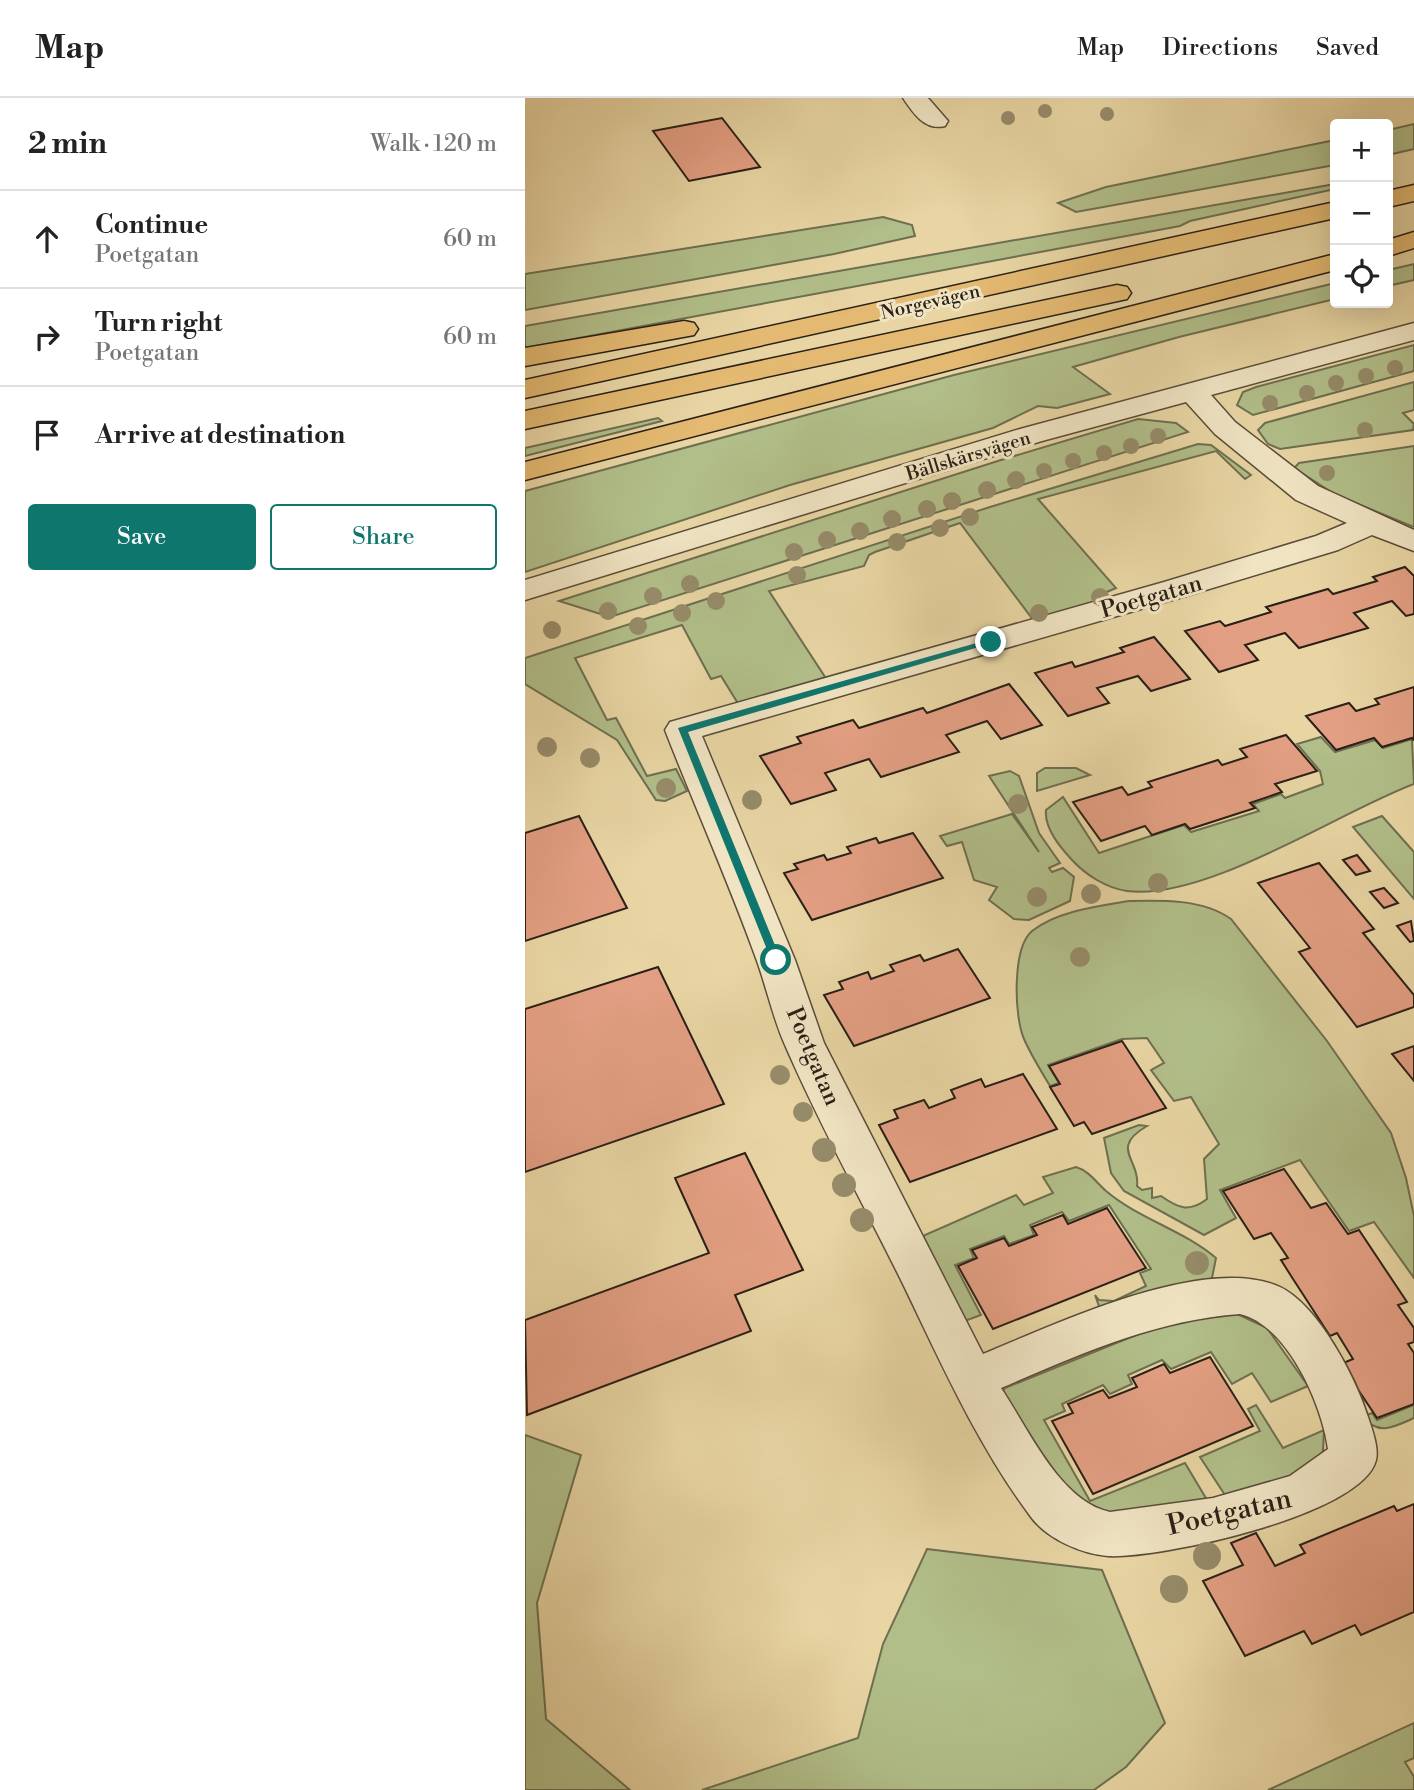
<!DOCTYPE html>
<html lang="en">
<head>
<meta charset="utf-8">
<style>
	body { margin:0; font-family:"Libre Bodoni",serif; background:#f6f6f6; color:#222 }
	.controls { position:absolute; right:21px; top:21px; display:grid; overflow:hidden; border-radius:7px; box-shadow:0 7px 28px #0002 }
	.controls button { width:63px; height:63px; display:grid; place-items:center; padding:0; border:0; border-bottom:2px solid #e0e0e0; background:#fff; color:#222; font:35px sans-serif }
	.stop { position:absolute; width:21px; height:21px; margin:-16px; border:5px solid #0f766e; border-radius:50%; background:#fff }
	.stop.end { background:#0f766e; border-color:#fff; box-shadow:0 2px 7px #0008 }
	.list { margin:0; padding:0; list-style:none }
	h2 { display:flex; justify-content:space-between; align-items:center; height:91px; margin:0; padding:0 28px; font-size:30px }
	h2 small { font-size:23px; font-weight:400; color:#767676 }
	.list li { display:grid; grid-template-columns:46px 1fr auto; gap:21px; align-items:center; box-sizing:border-box; height:98px; padding:0 28px; border-top:2px solid #e0e0e0 }
	.list b { display:block; font-size:26px; white-space:nowrap }
	.list p { margin:0; font-size:23px; white-space:nowrap; color:#767676 }
	.list em { font-size:23px; font-style:normal; color:#767676 }
	.actions { display:flex; gap:14px; padding:21px 28px }
	.actions a { flex:1; padding:16px 0; border:2px solid #0f766e; border-radius:7px; text-align:center; font-size:24px; color:#0f766e }
	.actions .main { background:#0f766e; color:#fff }
	.icon { flex:none; width:38px; height:38px; fill:none; stroke:currentColor; stroke-width:2; stroke-linecap:round; stroke-linejoin:round }
	.map { position:relative; flex:none; width:889px; height:1692px; overflow:hidden }
	header { display:flex; align-items:center; gap:42px; box-sizing:border-box; height:98px; padding:0 35px; background:#fff; border-bottom:2px solid #e0e0e0 }
	header strong { font-size:33px }
	nav { display:flex; gap:38px; margin-inline-start:auto; font-size:24px }
	main { display:flex }
	aside { flex:1; background:#fff }
	.map>svg:first-child { display:block }
	.green { fill:#b1be89; stroke:#6e6f50; stroke-width:2 }
	.building { fill:#e39f83; stroke:#2a2017; stroke-width:2 }
	.lines { fill:none; stroke-linecap:round; stroke-linejoin:round }
	.minor-casing { stroke:#5a4d3a; stroke-width:3 }
	.highway-casing { stroke:#2a2017; stroke-width:3 }
	.minor { fill:#f0e4c3; fill-rule:evenodd }
	.highway { fill:#e4ba72; fill-rule:evenodd }
	.tree { fill:#968b69 }
	.route { fill:#0f766e }
	.labels { text-anchor:middle; stroke-width:6; stroke-linejoin:round; paint-order:stroke }
	.far-street-label { font-size:19px; fill:#2a2017; stroke:#f0e4c3 }
	.street-label { font-size:23px; fill:#2a2017; stroke:#f0e4c3 }
	.near-street-label { font-size:28px; fill:#2a2017; stroke:#f0e4c3 }
</style>
</head>
<body>
<header>
<strong>Map</strong>
<nav><a>Map</a><a>Directions</a><a>Saved</a></nav>
</header>
<main>
<aside>
<h2>2 min<small>Walk · 120 m</small></h2>
<ul class="list">
<li><svg class="icon" aria-label="ahead" viewBox="0 0 24 24"><path d="M12 20V5M6 11l6-6 6 6"/></svg><div><b>Continue</b><p>Poetgatan</p></div><em>60 m</em></li>
<li><svg class="icon" aria-label="right" viewBox="0 0 24 24"><path d="M7 20v-9h11M14 6l5 5-5 5"/></svg><div><b>Turn right</b><p>Poetgatan</p></div><em>60 m</em></li>
<li><svg class="icon" aria-label="arrive" viewBox="0 0 24 24"><path d="M6 21V4h12l-3 4 3 4H6"/></svg><div><b>Arrive at destination</b></div></li>
</ul>
<div class="actions"><a class="main">Save</a><a>Share</a></div>
</aside>
<div class="map">
<svg width="889" height="1692" viewBox="0 0 889 1692">
	<rect width="100%" height="100%" fill="#e8d5a3"/>
	<filter id="stains"><feTurbulence type="fractalNoise" baseFrequency=".00286" numOctaves="4"/><feColorMatrix values="0 0 0 0 .2 0 0 0 0 .09 0 0 0 0 .02 0 0 0 .5 -.17"/></filter>
	<radialGradient id="worn" r=".72"><stop offset=".6" stop-color="#630" stop-opacity="0"/><stop offset="1" stop-color="#630" stop-opacity=".3"/></radialGradient>
	<g class="green">
		<polygon points="889,26 889,51 863,57 863,32"/>
		<polygon points="810,42 810,67 551,114 533,105 581,89"/>
		<polygon points="810,86 810,91 665,123 655,128 0,250 0,228"/>
		<polygon points="358,119 387,127 390,138 309,156 0,212 0,176"/>
		<polygon points="889,166 889,182 863,188 863,172"/>
		<polygon points="810,185 810,201 654,239 548,269 585,296 532,310 513,308 468,330 265,387 0,474 0,393 429,277"/>
		<polygon points="889,247 889,273 728,317 712,307 718,294 731,289"/>
		<polygon points="889,284 889,312 878,315 889,326 888,332 755,351 743,346 733,332 740,325"/>
		<polygon points="133,320 137,323 0,358 0,350"/>
		<polygon points="613,321 651,325 663,334 85,519 34,503 476,362"/>
		<polygon points="673,346 686,347 726,377 720,381 691,353 513,401 591,490 577,496 581,502 509,523 435,425 350,454 344,457 339,468 244,493 302,582 214,607 196,578 186,581 157,527 50,560 82,622 91,620 122,678 151,671 162,693 140,703 131,702 92,642 0,586 0,560 465,409"/>
		<polygon points="889,348 889,429 811,397 769,370 774,365"/>
		<path d="M796 639 810 654 850 642 858 650 887 641 889 686C812 715 681 803 602 793 581 790 561 777 547 762 535 749 519 730 521 712L538 699 574 755 659 727 666 734 734 713 728 706 756 696 760 700 798 686 795 673 772 646Z"/>
		<polygon points="520,670 551,670 565,677 512,693 512,675"/>
		<polygon points="485,673 494,678 514,735 535,765 524,770 527,774 538,770 549,779 545,803 504,822 489,821 464,802 472,789 449,782 437,744 422,748 415,738 487,716 514,754 464,678"/>
		<polygon points="857,718 889,754 889,801 828,729"/>
		<path d="M604 803C637 802 678 801 706 821L802 943 866 1035 881 1080 889 1118V1180L849 1124 824 1133 775 1062 695 1092 711 1120 679 1137 599 1093 586 1075 579 1040 614 1027 622 1028C584 1050 615 1061 612 1088L617 1092 627 1090V1100L636 1098C653 1110 664 1115 682 1101L679 1061 694 1046 666 999 649 1003 626 972 639 965 622 940 597 941 523 967 534 985 525 988C516 973 506 957 499 941 489 918 487 850 507 833 532 813 574 808 604 803Z"/>
		<path d="M551 1069C564 1073 571 1084 581 1093 614 1121 658 1132 691 1160L687 1180 676 1188 575 1211 570 1197 574 1202 589 1203 621 1188 615 1175 626 1171 584 1107 544 1123 537 1114 505 1127 509 1137 484 1146 479 1138 445 1151 449 1160 430 1167 456 1217 429 1227 394 1146 400 1137 491 1097 499 1107 528 1095 518 1079Z"/>
		<polygon points="704,1212 742,1230 783,1288 746,1304 727,1275 707,1286 686,1254 646,1271 637,1262 603,1277 607,1286 585,1296 578,1287 537,1306 540,1313 519,1322 565,1403 660,1365 685,1407 572,1422 549,1412 476,1296 480,1290 658,1218"/>
		<polygon points="731,1307 758,1350 799,1332 798,1353 784,1378 702,1400 675,1359 735,1333 723,1311"/>
		<path d="M889 1307V1320C869 1329 854 1338 837 1319L847 1315 852 1322Z"/>
		<polygon points="0,1337 56,1357 12,1505 21,1621 105,1692 0,1692"/>
		<polygon points="402,1451 577,1472 640,1625 601,1669 569,1692 177,1692 333,1640 358,1546"/>
		<polygon points="889,1625 889,1660 880,1664 889,1679 889,1692 743,1692"/>
	</g>
	<g class="building">
		<polygon points="197,20 235,69 164,83 128,33"/>
		<polygon points="880,469 889,478 889,516 881,518 867,503 829,515 843,530 788,546 774,550 760,535 720,547 733,562 694,574 660,533 695,523 700,528 746,514 741,509 803,491 808,496 852,483 848,479"/>
		<polygon points="629,539 665,581 626,593 613,578 572,590 584,605 543,618 510,575 547,564 550,569 599,554 595,550"/>
		<polygon points="484,586 517,627 476,641 462,623 421,637 434,654 356,679 344,661 300,675 311,692 266,706 235,658 276,645 272,639 328,622 334,630 398,610 402,615"/>
		<polygon points="889,589 889,642 887,640 857,649 849,640 811,652 781,618 824,605 831,613 854,606 850,601"/>
		<polygon points="761,637 792,673 750,686 757,694 725,705 730,710 665,731 660,726 627,737 620,728 576,743 548,704 597,689 603,697 627,689 623,684 693,662 697,667 722,659 715,651"/>
		<polygon points="54,718 102,810 0,843 0,735"/>
		<polygon points="388,735 418,780 287,822 259,775 273,771 269,766 299,757 302,762 326,755 322,749 351,740 354,745"/>
		<polygon points="832,757 845,773 831,777 818,762"/>
		<polygon points="794,765 849,831 838,835 889,897 889,909 832,929 774,854 785,850 733,785"/>
		<polygon points="859,790 873,805 859,810 845,794"/>
		<polygon points="886,823 889,843 885,844 872,828"/>
		<polygon points="433,851 465,900 329,948 299,897 318,891 314,884 343,874 346,881 369,873 365,867 395,857 399,863"/>
		<polygon points="133,869 199,1006 0,1074 0,911"/>
		<polygon points="597,943 641,1010 567,1036 559,1024 549,1028 525,989 535,986 524,968"/>
		<polygon points="889,948 889,983 867,956"/>
		<polygon points="498,976 532,1031 385,1084 354,1027 373,1020 369,1012 399,1002 404,1010 430,1000 426,992 456,981 460,989"/>
		<polygon points="220,1055 278,1172 210,1197 226,1233 2,1317 0,1222 184,1155 150,1080"/>
		<polygon points="759,1071 786,1110 801,1105 823,1136 834,1132 882,1204 873,1207 889,1230 889,1244 883,1246 889,1255 889,1306 852,1320 816,1266 828,1261 812,1235 805,1238 768,1181 756,1162 763,1160 746,1135 729,1141 698,1093"/>
		<polygon points="582,1110 621,1170 468,1231 433,1168 452,1160 447,1152 479,1140 484,1148 512,1137 507,1129 538,1117 543,1126"/>
		<polygon points="685,1259 728,1328 568,1396 527,1323 548,1315 543,1306 578,1292 584,1300 612,1289 607,1280 639,1266 645,1275"/>
		<polygon points="889,1406 889,1514 836,1537 830,1527 787,1546 779,1533 720,1558 678,1483 718,1467 706,1445 731,1435 750,1468 780,1455 775,1447 869,1408 872,1413"/>
	</g>
	<g class="lines">
		<defs>
			<g id="minor">
				<path d="M378 0H403L423 23 420 28C400 33 388 15 378 0Z"/>
				<path d="M889 225V242L686 297 710 324 793 388 889 432V453L847 437 813 452 661 498 177 638 270 862 299 945 458 1256C531 1226 680 1155 755 1189 793 1207 831 1280 843 1319 847 1331 854 1350 851 1362 838 1417 634 1461 583 1458 557 1456 522 1441 506 1419 453 1348 416 1265 378 1186 339 1107 295 1028 260 947 248 920 242 891 232 863 204 785 170 709 140 632L145 624 639 484 791 438 822 425 771 402 690 336 661 304 517 343 0 502V482L495 331ZM715 1216C762 1227 797 1306 803 1351L765 1378 688 1400 585 1414C535 1404 503 1330 476 1290 553 1257 630 1222 715 1216Z"/>
			</g>
			<g id="highway">
				<polygon points="889,87 889,103 863,109 863,93"/>
				<polygon points="810,104 810,120 0,300 0,282"/>
				<polygon points="889,134 889,150 863,158 863,142"/>
				<polygon points="810,156 810,172 0,382 0,364"/>
				<polygon points="592,187 602,189 606,195 602,201 0,331 0,313"/>
				<polygon points="159,223 169,225 173,231 169,237 0,268 0,250"/>
			</g>
		</defs>
		<use href="#minor" class="minor-casing"/>
		<use href="#highway" class="highway-casing"/>
		<use href="#minor" class="minor"/>
		<use href="#highway" class="highway"/>
	</g>
	<g class="tree">
		<circle cx="520" cy="13" r="7"/>
		<circle cx="582" cy="16" r="7"/>
		<circle cx="483" cy="20" r="7"/>
		<circle cx="870" cy="270" r="8"/>
		<circle cx="841" cy="278" r="8"/>
		<circle cx="811" cy="285" r="8"/>
		<circle cx="782" cy="295" r="8"/>
		<circle cx="745" cy="305" r="8"/>
		<circle cx="840" cy="332" r="8"/>
		<circle cx="633" cy="338" r="8"/>
		<circle cx="606" cy="348" r="8"/>
		<circle cx="579" cy="355" r="8"/>
		<circle cx="548" cy="363" r="8"/>
		<circle cx="519" cy="373" r="8"/>
		<circle cx="802" cy="375" r="8"/>
		<circle cx="491" cy="382" r="9"/>
		<circle cx="462" cy="392" r="9"/>
		<circle cx="427" cy="403" r="9"/>
		<circle cx="402" cy="411" r="9"/>
		<circle cx="445" cy="419" r="9"/>
		<circle cx="367" cy="421" r="9"/>
		<circle cx="415" cy="430" r="9"/>
		<circle cx="335" cy="433" r="9"/>
		<circle cx="302" cy="442" r="9"/>
		<circle cx="372" cy="444" r="9"/>
		<circle cx="269" cy="454" r="9"/>
		<circle cx="272" cy="477" r="9"/>
		<circle cx="165" cy="486" r="9"/>
		<circle cx="128" cy="498" r="9"/>
		<circle cx="575" cy="499" r="9"/>
		<circle cx="191" cy="503" r="9"/>
		<circle cx="83" cy="513" r="9"/>
		<circle cx="157" cy="515" r="9"/>
		<circle cx="514" cy="515" r="9"/>
		<circle cx="113" cy="528" r="9"/>
		<circle cx="27" cy="532" r="9"/>
		<circle cx="22" cy="649" r="10"/>
		<circle cx="65" cy="660" r="10"/>
		<circle cx="141" cy="690" r="10"/>
		<circle cx="227" cy="702" r="10"/>
		<circle cx="493" cy="706" r="10"/>
		<circle cx="633" cy="785" r="10"/>
		<circle cx="566" cy="796" r="10"/>
		<circle cx="512" cy="799" r="10"/>
		<circle cx="555" cy="859" r="10"/>
		<circle cx="255" cy="977" r="10"/>
		<circle cx="278" cy="1014" r="10"/>
		<circle cx="299" cy="1052" r="12"/>
		<circle cx="319" cy="1087" r="12"/>
		<circle cx="337" cy="1122" r="12"/>
		<circle cx="672" cy="1165" r="12"/>
		<circle cx="682" cy="1458" r="14"/>
		<circle cx="649" cy="1491" r="14"/>
	</g>
	<polygon class="route" points="462,542 471,544 163,634 256,862 247,864 153,630"/>
	<g class="labels">
		<g class="far-street-label">
			<text transform="translate(405 203) rotate(-13)" y="7">Norgevägen</text>
			<text transform="translate(443 357) rotate(-17)" y="7">Bällskärsvägen</text>
		</g>
		<g class="street-label">
			<text transform="translate(626 498) rotate(-16)" y="8">Poetgatan</text>
			<text transform="translate(289 958) rotate(67)" y="8">Poetgatan</text>
		</g>
		<g class="near-street-label">
			<text transform="translate(704 1413) rotate(-13)" y="10">Poetgatan</text>
		</g>
	</g>
	<rect width="100%" height="100%" filter="url(#stains)"/>
	<rect width="100%" height="100%" fill="url(#worn)"/>
</svg>
<div class="controls">
<button>+</button>
<button>−</button>
<button><svg class="icon" aria-label="locate" viewBox="0 0 24 24"><circle cx="12" cy="12" r="6"/><path d="M12 2v4M12 18v4M2 12h4M18 12h4"/></svg></button>
</div>
<div class="stop" style="left:251px;top:862px"></div>
<div class="stop end" style="left:466px;top:544px"></div>
</div>
</main>
</body>
</html>
